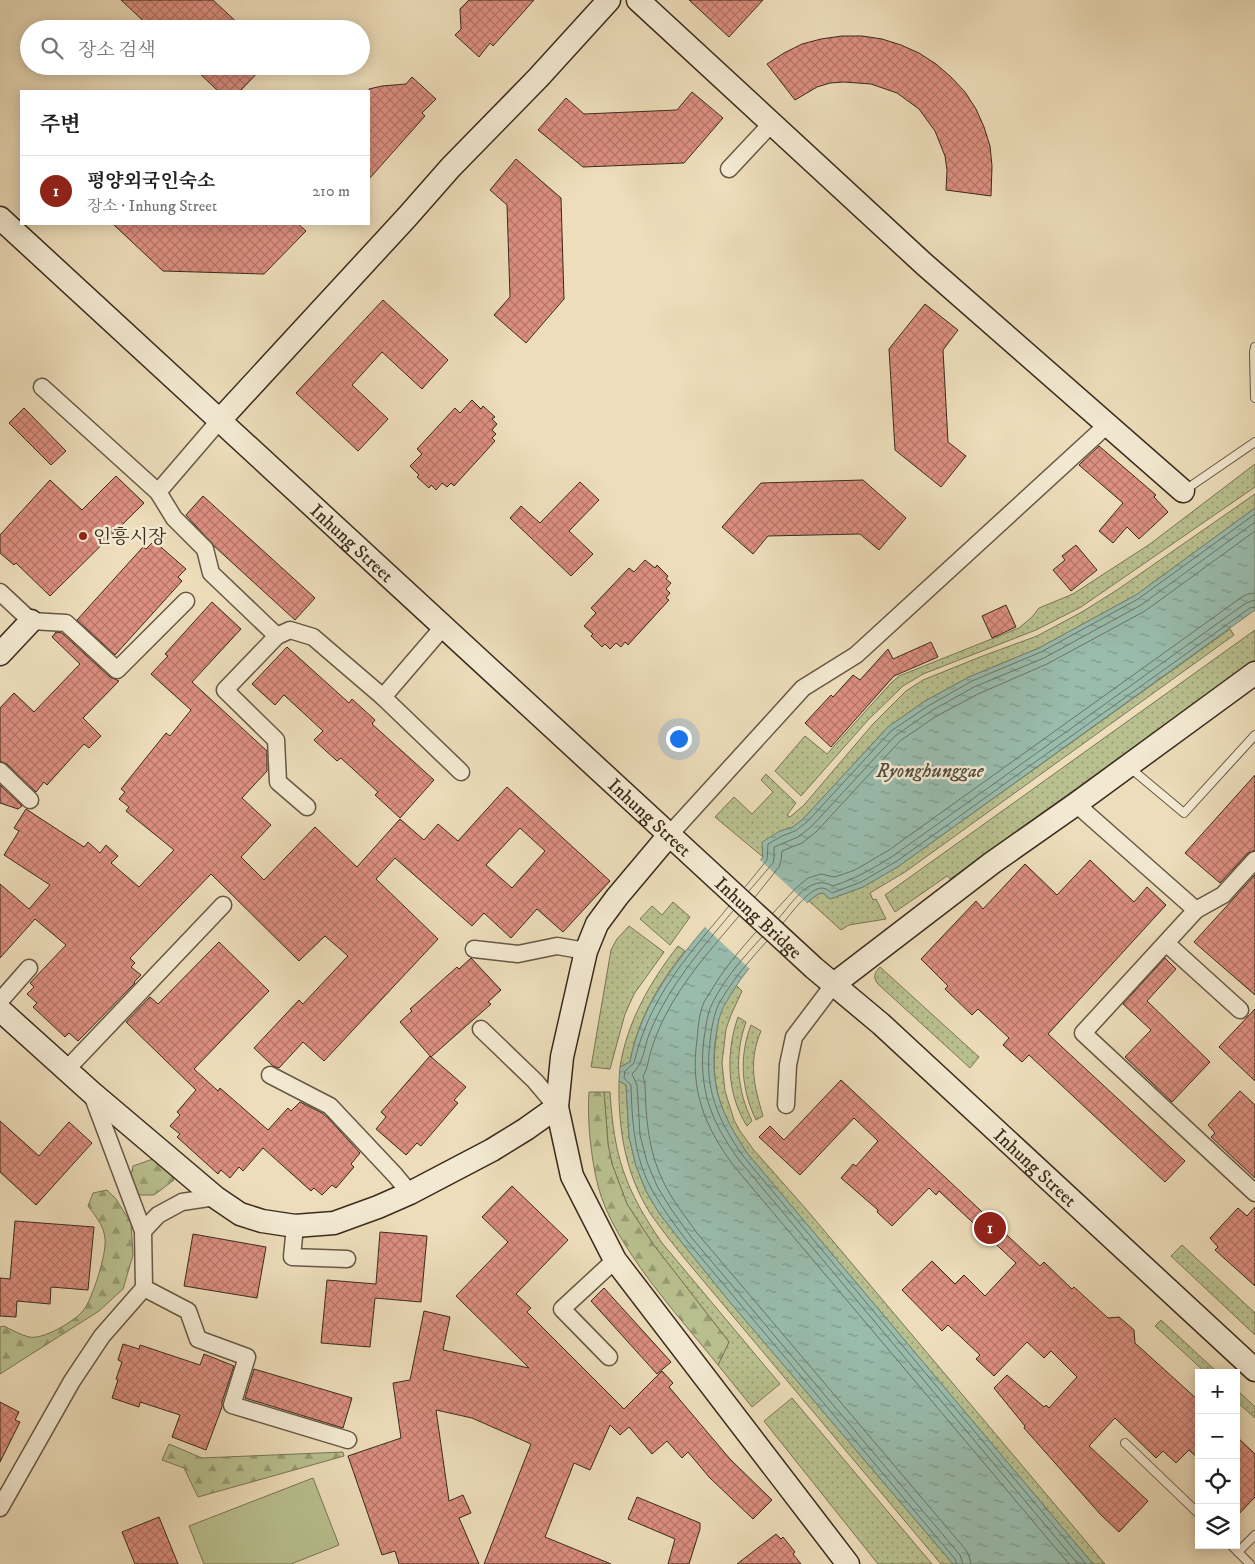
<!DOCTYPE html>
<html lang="ko">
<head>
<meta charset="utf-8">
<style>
	body { margin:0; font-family:"IM FELL DW Pica","Noto Serif KR",serif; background:#f2f2f2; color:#202124 }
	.controls { position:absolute; right:15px; bottom:15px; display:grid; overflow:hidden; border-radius:0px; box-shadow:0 2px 12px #0003 }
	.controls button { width:45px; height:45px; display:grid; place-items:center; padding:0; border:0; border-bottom:1px solid #e0e0e0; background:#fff; color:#202124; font:25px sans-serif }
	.you { position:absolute; left:678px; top:738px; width:18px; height:18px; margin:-12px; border:4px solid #fff; border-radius:50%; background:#1a73e8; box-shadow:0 0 0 8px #1a73e833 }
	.badge { display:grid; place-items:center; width:32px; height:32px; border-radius:50%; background:#8f2418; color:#fff; font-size:16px; font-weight:700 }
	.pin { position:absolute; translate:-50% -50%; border:2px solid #fff; box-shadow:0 1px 5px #0006 }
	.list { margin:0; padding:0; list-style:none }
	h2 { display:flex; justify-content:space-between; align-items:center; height:65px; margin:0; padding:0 20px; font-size:21px }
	h2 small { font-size:16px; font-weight:400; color:#757577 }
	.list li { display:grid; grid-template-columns:32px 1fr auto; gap:15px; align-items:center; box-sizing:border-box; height:70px; padding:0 20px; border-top:1px solid #e0e0e0 }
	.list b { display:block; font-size:19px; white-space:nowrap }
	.list p { margin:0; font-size:16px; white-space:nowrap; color:#757577 }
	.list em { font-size:16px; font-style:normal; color:#757577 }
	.icon { flex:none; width:28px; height:28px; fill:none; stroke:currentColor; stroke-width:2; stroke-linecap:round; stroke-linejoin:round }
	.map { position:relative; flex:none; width:1255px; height:1564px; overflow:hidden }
	.search { position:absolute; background:#fff; box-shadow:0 2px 12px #0003; left:20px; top:20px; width:350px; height:55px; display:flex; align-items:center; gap:12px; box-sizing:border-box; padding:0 18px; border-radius:28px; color:#757577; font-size:19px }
	.panel { position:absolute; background:#fff; box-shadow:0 2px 12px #0003; left:20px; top:90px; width:350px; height:135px; border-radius:0px }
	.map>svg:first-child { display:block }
	.grass { fill:url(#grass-dots); stroke:#7a7656 }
	.forest { fill:url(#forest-firs); stroke:#7a7656 }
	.pitch { fill:#b9c08f; stroke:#7a7656 }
	.water { fill:url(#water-ripples); stroke:#738273 }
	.pier { fill:#edddba }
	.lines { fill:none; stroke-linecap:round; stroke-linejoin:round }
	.shore { stroke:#6a7465; stroke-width:1 }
	.building { fill:url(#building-cross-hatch); stroke:#3a2b1d; fill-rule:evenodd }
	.lane-casing { stroke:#675844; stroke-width:10 }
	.street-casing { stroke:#675844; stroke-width:19 }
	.secondary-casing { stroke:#3a2b1d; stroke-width:25 }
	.lane { stroke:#f3e9d2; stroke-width:8 }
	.street { stroke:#f3e9d2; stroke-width:16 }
	.secondary { stroke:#f3e9d2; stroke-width:22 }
	.poi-dot { fill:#8f2418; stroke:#f3e9d2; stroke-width:2 }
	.labels { text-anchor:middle; stroke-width:5; stroke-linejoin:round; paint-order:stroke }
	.poi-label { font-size:19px; fill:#3a2b1d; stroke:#f3e9d2; text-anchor:start }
	.street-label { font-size:19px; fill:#3a2b1d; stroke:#f3e9d2 }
	.water-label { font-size:20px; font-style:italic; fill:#524f41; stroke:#f3e9d2 }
</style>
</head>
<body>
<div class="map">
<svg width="1255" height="1564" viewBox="0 0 1255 1564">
	<defs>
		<pattern id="grass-dots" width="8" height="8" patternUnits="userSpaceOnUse" patternTransform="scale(1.25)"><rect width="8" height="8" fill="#b9c08f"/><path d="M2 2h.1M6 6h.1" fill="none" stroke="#979c74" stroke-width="1.8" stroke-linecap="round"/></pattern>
		<pattern id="forest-firs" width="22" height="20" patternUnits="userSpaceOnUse" patternTransform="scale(1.25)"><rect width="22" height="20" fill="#b9c08f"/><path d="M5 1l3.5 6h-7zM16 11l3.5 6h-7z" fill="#979c74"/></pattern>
		<pattern id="water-ripples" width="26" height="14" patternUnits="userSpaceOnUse" patternTransform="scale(1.25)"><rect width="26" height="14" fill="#99bcad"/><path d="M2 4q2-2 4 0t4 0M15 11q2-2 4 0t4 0" fill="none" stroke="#7e998c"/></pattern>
		<pattern id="building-cross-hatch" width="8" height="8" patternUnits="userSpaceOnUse" patternTransform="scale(1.25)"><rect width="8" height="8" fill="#dd8f80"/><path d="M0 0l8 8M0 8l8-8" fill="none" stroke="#b47568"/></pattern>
	</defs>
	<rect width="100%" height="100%" fill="#edddba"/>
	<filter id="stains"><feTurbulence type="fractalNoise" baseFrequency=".004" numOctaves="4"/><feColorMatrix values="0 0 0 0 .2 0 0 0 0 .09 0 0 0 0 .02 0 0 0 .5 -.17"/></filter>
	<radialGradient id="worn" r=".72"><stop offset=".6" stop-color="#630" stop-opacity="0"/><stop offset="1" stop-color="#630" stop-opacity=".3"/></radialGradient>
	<g class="grass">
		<polygon points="1255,464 1255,487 1081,607 1036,630 923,674 903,686 868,720 801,796 775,771 805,736 827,754 891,683 899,676 1019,628 1032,617 1039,608 1073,594 1150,544"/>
		<polygon points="1255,494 1255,508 1136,595 1039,648 969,677 925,701 888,727 803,819 793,827 780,831 762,846 763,857 715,817 734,797 752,814 773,792 761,780 766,774 796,803 787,815 790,817 804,805 873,724 906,691 923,680 980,657 1037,636 1082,612 1117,590"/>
		<polygon points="1230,629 1234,635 905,872 870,893 873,900 876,899 886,919 849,925 841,930 809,901 818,894 823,893 830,899 863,887 899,866"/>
		<polygon points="1255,630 1255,660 950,879 947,876 895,912 885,895"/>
		<polygon points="673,902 690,917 670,945 640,919 652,906 662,915"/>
		<polygon points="629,926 664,952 634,994 625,1014 610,1069 591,1067 611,950 617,939"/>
		<path d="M678 946 685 951C659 983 637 1021 630 1062L620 1067C627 1022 650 982 678 946Z"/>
		<path d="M880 967 979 1057 970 1068 878 984C873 978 874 973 880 967Z"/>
		<path d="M736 985 742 991 731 1015 726 1029 722 1063 725 1091 734 1120 740 1131 753 1149 806 1209 1105 1564H1093L747 1153C720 1113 710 1086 716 1038 717 1029 718 1017 722 1008 726 1000 732 993 736 985Z"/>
		<path d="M738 1017 746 1022C734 1056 737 1090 752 1121L747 1126C726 1093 726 1052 738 1017Z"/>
		<path d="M751 1025 761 1031C748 1061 754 1086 763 1116L756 1120C741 1089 739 1056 751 1025Z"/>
		<path d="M619 1081 626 1085 629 1137 636 1166 646 1191 659 1213 683 1244 729 1301 953 1564H941L685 1259C673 1244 661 1229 650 1213 625 1173 618 1128 619 1081Z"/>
		<path d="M604 1092H610C614 1157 625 1189 662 1243L780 1384 752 1407 718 1365 729 1342 653 1244 627 1204 612 1164 608 1144Z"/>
		<polygon points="1182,1245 1255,1313 1255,1335 1171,1256"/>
		<polygon points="1161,1320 1218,1373 1206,1373 1155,1326"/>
		<polygon points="1236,1389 1255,1407 1255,1418 1236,1401"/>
		<polygon points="792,1398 932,1564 878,1564 764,1421"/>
	</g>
	<g class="forest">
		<path d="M589 1092H604L608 1144 612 1164 627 1204 653 1244 729 1342 718 1365C679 1316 614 1247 598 1186 591 1158 587 1121 589 1092Z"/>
		<polygon points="153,1159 168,1167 174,1180 154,1195 140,1195 129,1186 133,1166"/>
		<path d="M107 1190 116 1199 131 1223 133 1255 123 1289 99 1311 0 1374V1327L4 1326C12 1330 21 1335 29 1337 43 1340 73 1322 83 1311 92 1300 107 1253 105 1239 104 1225 95 1216 88 1206L93 1193Z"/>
		<polygon points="169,1444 202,1458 343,1452 344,1456 198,1497 184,1468 162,1460"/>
	</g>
	<polygon class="pitch" points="313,1478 339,1545 291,1564 204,1564 189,1526"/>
	<path class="water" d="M1255 508V610L899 866 863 887 830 899 823 893 818 894 809 901C779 935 744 967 723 1008 718 1018 717 1031 715 1042 710 1088 722 1115 747 1153L1093 1564H953L729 1301 683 1244 659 1213 646 1191 636 1166 629 1137 626 1085 619 1081 620 1067 630 1062C640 1007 674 964 709 923 727 901 745 879 763 857L762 842 780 831 793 827 803 819 888 727 925 701 969 677 1039 648 1136 595Z"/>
	<polygon class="pier" points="759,859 809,905 751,970 703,925"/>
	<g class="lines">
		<g class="shore">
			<polyline points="745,887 767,860 768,844 782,836 795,831 807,822 891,731 928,706 972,681 1041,652 1138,599 1255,514"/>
			<polyline points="749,891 773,863 774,858 774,847 798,837 811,827 895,736 931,711 974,687 1044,658 1141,605 1255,522"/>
			<polyline points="755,897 779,867 781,861 782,851 802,843 816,832 900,741 935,717 978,694 1047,664 1145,611 1255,531"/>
			<path d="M729 906C686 958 650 996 634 1063L625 1071 624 1078 631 1085C632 1120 634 1158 652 1190 662 1208 674 1224 687 1241L955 1559 957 1564"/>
			<path d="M733 911C701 949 669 986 650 1032 644 1046 644 1064 632 1074L637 1085 640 1135 647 1162 657 1186 669 1206 691 1237 960 1555 963 1564"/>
			<polyline points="773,913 796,888 808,878 821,874 834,877 838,876 855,870 889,850 1242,597 1248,594 1255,593"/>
			<path d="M739 916C712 948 683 980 664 1018 659 1029 654 1040 651 1051 648 1060 648 1068 643 1076L645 1084C646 1118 648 1150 663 1181 672 1200 685 1216 697 1233L966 1550 969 1556 971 1564"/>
			<path d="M779 918C792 903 810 873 833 886 855 879 874 868 893 856L1246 603 1255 600"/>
			<path d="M783 923C791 914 809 888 822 888 826 888 829 891 832 893L861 882 897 861 1250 608 1255 607"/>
			<path d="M756 932C740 950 727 965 714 986 711 991 707 997 704 1002 699 1014 698 1028 697 1040 690 1090 704 1125 733 1165L1069 1564"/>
			<path d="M762 937C743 958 724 979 712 1004 707 1014 706 1027 704 1038 698 1088 710 1120 739 1160L1078 1564"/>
			<path d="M767 941C752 958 738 973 726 992 723 997 719 1003 717 1008 713 1019 711 1031 710 1042 704 1088 717 1119 743 1156L1086 1564"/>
		</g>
	</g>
	<g class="building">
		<polygon points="121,0 213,0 244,29 152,29"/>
		<polygon points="469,0 534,0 493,46 490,43 479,57 455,35 461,29 460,9"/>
		<polygon points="689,0 763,0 729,37"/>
		<polygon points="842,36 862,36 882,39 901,45 919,53 936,64 951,77 965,92 976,109 984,127 990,146 992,166 991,196 946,190 947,170 945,156 935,131 919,109 897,93 871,84 844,82 830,83 817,87 795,100 767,64 784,53 802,44 821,39"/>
		<polygon points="192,66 264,66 240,91 218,91"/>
		<polygon points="412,77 436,99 422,113 425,116 369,179 369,89 382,86 406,84"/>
		<polygon points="692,92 723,118 684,163 583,167 538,130 566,98 584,114 677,110"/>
		<polygon points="516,159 561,198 564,299 526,343 494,315 510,297 507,205 490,190"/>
		<polygon points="113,224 298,224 306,231 264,274 163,271"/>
		<polygon points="383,300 448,360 422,389 382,352 352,385 388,419 358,451 296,393"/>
		<polygon points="925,304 958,330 943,350 948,442 966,456 941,487 895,450 889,349"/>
		<polygon points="472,400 481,409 483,406 495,417 492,419 497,424 492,430 496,434 492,438 495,441 454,486 451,483 447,487 442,483 436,490 431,485 429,488 417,477 419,475 410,466 422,454 417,449 455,408 460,413"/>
		<polygon points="24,408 66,451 51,465 9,423"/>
		<polygon points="1099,446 1156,495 1154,497 1168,512 1139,539 1127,527 1113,543 1099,531 1123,503 1079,465"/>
		<polygon points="116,476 144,503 50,596 16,563 14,565 0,553 0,535 50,480 82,510"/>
		<polygon points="863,480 906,518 879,550 860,534 768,536 753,554 722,527 761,483"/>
		<polygon points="580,482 599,500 569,531 593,554 571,576 510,518 521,506 540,523"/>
		<polygon points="203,496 315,598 295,620 214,546 186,515"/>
		<polygon points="154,541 186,569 178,577 182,581 115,655 77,620 143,547 146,549"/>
		<polygon points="1076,545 1097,570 1071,591 1053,570 1065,560 1062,556"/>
		<polygon points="645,560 655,568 657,565 668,576 666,579 671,583 666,589 670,593 666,598 669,600 628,645 625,642 621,647 616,643 610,649 605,644 602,647 591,636 593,634 584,626 596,613 591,608 629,568 634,572"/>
		<path d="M212 602 241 629 192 682 267 751V771L242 798 271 825 241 857 264 880 315 827 357 867 400 819 424 840 438 824 458 841 507 787 610 881 563 932 537 909 511 938 484 913 472 926 395 858 376 879 438 939 324 1061 303 1042 279 1068 273 1066 254 1048 299 1000 303 1004 348 956 325 936 299 961 211 874 130 958 135 963 131 967 141 975 134 982 135 983 78 1041 69 1033 65 1037 33 1007 37 1003 27 994 34 987 30 983 66 945 35 919 0 958V884L29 909 50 885 4 855 19 831 14 828 26 809 84 847 88 842 100 853 106 845 118 856 111 863 139 887 174 850 126 811 129 807 119 799 125 792 121 789 166 733 170 736 191 710 151 674 168 656 165 654ZM520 828 545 851 512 888 486 865Z"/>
		<polygon points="1006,605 1016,627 992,638 982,616"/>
		<polygon points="56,632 62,633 110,677 119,681 83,718 101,736 89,748 84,744 47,785 44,782 36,792 7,764 0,761 0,708 14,693 34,712 80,664 52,637"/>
		<polygon points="931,642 938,657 894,676 831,747 805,723 831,695 833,697 853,675 860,680 888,649 893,659"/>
		<polygon points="287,647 349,703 352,699 375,720 372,724 434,780 400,818 375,795 378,792 341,758 337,761 314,740 323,731 284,695 275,705 252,684"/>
		<polygon points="1255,775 1255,850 1248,853 1220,883 1185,853"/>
		<polygon points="0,785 22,806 18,809 0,803"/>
		<polygon points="1090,860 1134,902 1147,887 1166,905 1048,1034 1185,1161 1165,1182 1029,1055 1022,1062 1003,1045 1009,1038 978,1009 972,1015 945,989 948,986 921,959 976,901 983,909 1025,864 1057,895"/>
		<polygon points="1255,875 1255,995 1194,942"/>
		<polygon points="219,942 269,991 194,1069 218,1091 220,1088 268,1130 288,1108 291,1111 300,1102 322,1113 328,1118 360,1153 351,1164 354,1167 336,1188 332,1185 322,1195 314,1188 311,1191 263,1148 243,1171 239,1167 230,1178 221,1170 218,1174 177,1137 180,1134 170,1126 180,1115 177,1112 196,1090 126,1022 150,997 158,1004"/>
		<polygon points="471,958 501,990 488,1002 491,1004 431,1057 400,1022 412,1011 410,1009 457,967 459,969"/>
		<polygon points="1165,958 1176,969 1147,1001 1210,1062 1172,1102 1125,1057 1151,1030 1123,1004"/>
		<polygon points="1255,1009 1255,1081 1219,1047"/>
		<polygon points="430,1056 466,1087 454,1100 458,1103 421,1146 417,1143 406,1155 376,1129 386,1117 381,1112"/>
		<polygon points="841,1080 1040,1266 1044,1262 1072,1289 1074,1287 1108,1318 1119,1317 1134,1330 1135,1343 1199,1401 1199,1459 1189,1450 1176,1463 1163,1451 1156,1458 1115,1418 1089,1446 1148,1501 1119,1532 1101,1515 1024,1428 1025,1426 994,1388 1007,1375 1044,1407 1046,1405 1049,1408 1077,1377 1051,1351 1044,1358 1027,1342 994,1376 976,1359 980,1355 948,1325 942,1331 902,1290 932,1261 955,1284 964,1275 985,1296 1016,1263 939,1191 936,1195 929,1188 892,1226 877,1212 878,1210 841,1178 853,1164 856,1166 878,1141 854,1118 800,1175 759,1137 770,1126 784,1140"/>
		<polygon points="1240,1091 1255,1105 1255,1178 1211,1137 1215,1133 1208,1125"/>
		<polygon points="0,1121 39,1156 69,1122 92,1143 36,1205 0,1172"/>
		<polygon points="512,1186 568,1240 516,1294 531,1308 527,1312 624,1409 662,1371 673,1383 669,1387 730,1459 772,1500 753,1519 709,1477 688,1452 682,1458 667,1441 652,1454 629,1427 620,1435 610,1425 590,1470 574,1463 545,1537 611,1564 484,1564 531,1444 472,1418 436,1410 449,1501 463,1495 471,1513 459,1518 479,1564 399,1564 395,1551 382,1555 348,1456 401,1438 393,1383 410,1380 424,1311 450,1317 443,1350 529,1368 456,1296 508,1242 482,1217"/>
		<polygon points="1255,1207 1255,1286 1215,1250 1218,1247 1210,1238 1238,1208 1247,1216"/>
		<polygon points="15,1221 94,1227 88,1290 51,1287 50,1304 17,1301 16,1317 0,1316 0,1278 10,1279"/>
		<polygon points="380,1232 427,1236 421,1302 375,1298 370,1347 321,1343 327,1280 376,1284"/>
		<polygon points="193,1234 266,1247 257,1298 184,1286"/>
		<polygon points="604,1288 671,1362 657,1374 591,1301"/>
		<polygon points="123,1344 139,1349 140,1345 200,1365 204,1354 234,1366 222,1402 222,1407 206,1450 172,1437 180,1415 140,1402 139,1407 112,1398 118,1380 116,1379 122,1362 118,1360"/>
		<polygon points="254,1369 352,1398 343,1428 245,1398"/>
		<polygon points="0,1402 19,1412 15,1420 20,1422 0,1462"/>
		<polygon points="1236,1436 1255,1454 1255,1497 1236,1517"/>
		<polygon points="637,1497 700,1523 700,1529 689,1564 668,1564 675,1539 628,1519"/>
		<polygon points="159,1517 178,1564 135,1564 122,1532"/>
		<polygon points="776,1534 781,1539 783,1537 795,1552 793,1554 801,1564 737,1564"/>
	</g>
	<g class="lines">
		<defs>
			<g id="lane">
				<polyline points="1255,347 1254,352 1255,398"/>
				<polyline points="1185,490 1255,442"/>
				<polyline points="1129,767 1184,813 1255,735"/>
				<polyline points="1125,1443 1199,1514"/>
				<polyline points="1231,1545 1250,1564"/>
				<polyline points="1238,1552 1255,1535"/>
			</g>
			<g id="street">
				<polyline points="729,169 772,123"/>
				<polyline points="42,387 158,492 174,518 205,549 211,573 277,636 225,690 276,740 278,782 307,807"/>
				<polyline points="158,492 219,421"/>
				<polyline points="0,592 31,621 66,623 117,670 186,601"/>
				<polyline points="277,636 290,630 313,637 383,697 461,772"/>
				<polyline points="383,697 444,626"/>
				<polyline points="0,771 30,800"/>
				<polyline points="1076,804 1196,910 1083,1033 1255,1193"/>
				<polyline points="670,834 803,688 856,655 1107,425"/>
				<polyline points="1196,910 1223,895 1255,860"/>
				<polyline points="1166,943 1240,1010"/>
				<polyline points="474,949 518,954 557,946 586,951"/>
				<polyline points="0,1001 29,968"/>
				<polyline points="481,1029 535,1081 557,1107"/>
				<polyline points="66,1070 223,905"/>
				<polyline points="270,1075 330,1106 395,1175 410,1193"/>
				<polyline points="786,1105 788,1065 794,1037 834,984"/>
				<polyline points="295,1226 292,1257 347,1259"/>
				<polyline points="143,1231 158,1215 182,1202 215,1197"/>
				<polyline points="144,1288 188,1311 198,1339 247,1357 232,1405 348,1440"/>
				<polyline points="609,1357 562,1309 615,1260"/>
				<polyline points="0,1508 72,1381 102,1336 144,1288 143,1231 91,1092"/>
			</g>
			<g id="secondary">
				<polyline points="638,0 924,264 1183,491"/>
				<path id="s1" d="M0 218 814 968 881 1024 1255 1370"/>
				<polyline points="219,421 407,217 451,167 538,78 609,0"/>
				<polyline points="0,654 31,621"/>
				<polyline points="670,834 617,897 597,924 586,951 562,1057 557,1107 572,1176 615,1260 848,1564"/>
				<polyline points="834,984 992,863 1076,804 1255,673"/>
				<polyline points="0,1010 91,1092 215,1197 240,1214 262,1221 295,1226 334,1223 378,1207 410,1193 492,1150 526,1129 557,1107"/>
			</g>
		</defs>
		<use href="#lane" class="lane-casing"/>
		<use href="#street" class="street-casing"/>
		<use href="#secondary" class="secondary-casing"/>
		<use href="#lane" class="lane"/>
		<use href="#street" class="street"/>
		<use href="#secondary" class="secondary"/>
	</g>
	<circle class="poi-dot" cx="83" cy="536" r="5"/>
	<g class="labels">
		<g class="poi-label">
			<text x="93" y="543">인흥시장</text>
		</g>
		<g class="street-label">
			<text dy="7" stroke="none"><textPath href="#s1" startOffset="479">Inhung Street</textPath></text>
			<text dy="7" stroke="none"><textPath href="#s1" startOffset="884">Inhung Street</textPath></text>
			<text dy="7" stroke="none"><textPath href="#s1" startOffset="1032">Inhung Bridge</textPath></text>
			<text dy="7" stroke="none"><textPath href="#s1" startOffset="1405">Inhung Street</textPath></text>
		</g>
		<g class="water-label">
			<text x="930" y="777">Ryonghunggae</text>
		</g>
	</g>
	<rect width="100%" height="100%" filter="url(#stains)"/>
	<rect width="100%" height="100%" fill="url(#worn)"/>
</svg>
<div class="controls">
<button>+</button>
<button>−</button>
<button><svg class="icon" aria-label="locate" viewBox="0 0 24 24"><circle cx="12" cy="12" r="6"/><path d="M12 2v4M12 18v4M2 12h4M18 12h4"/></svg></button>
<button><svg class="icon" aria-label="layers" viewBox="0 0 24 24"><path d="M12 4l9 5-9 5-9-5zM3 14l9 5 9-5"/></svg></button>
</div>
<div class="you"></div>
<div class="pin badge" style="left:990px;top:1228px">1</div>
<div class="search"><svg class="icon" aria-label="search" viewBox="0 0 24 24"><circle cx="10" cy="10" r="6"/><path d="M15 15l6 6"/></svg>장소 검색</div>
<section class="panel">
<h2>주변<small></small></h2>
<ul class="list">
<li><span class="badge">1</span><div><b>평양외국인숙소</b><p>장소 · Inhung Street</p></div><em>210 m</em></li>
</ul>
</section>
</div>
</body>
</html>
